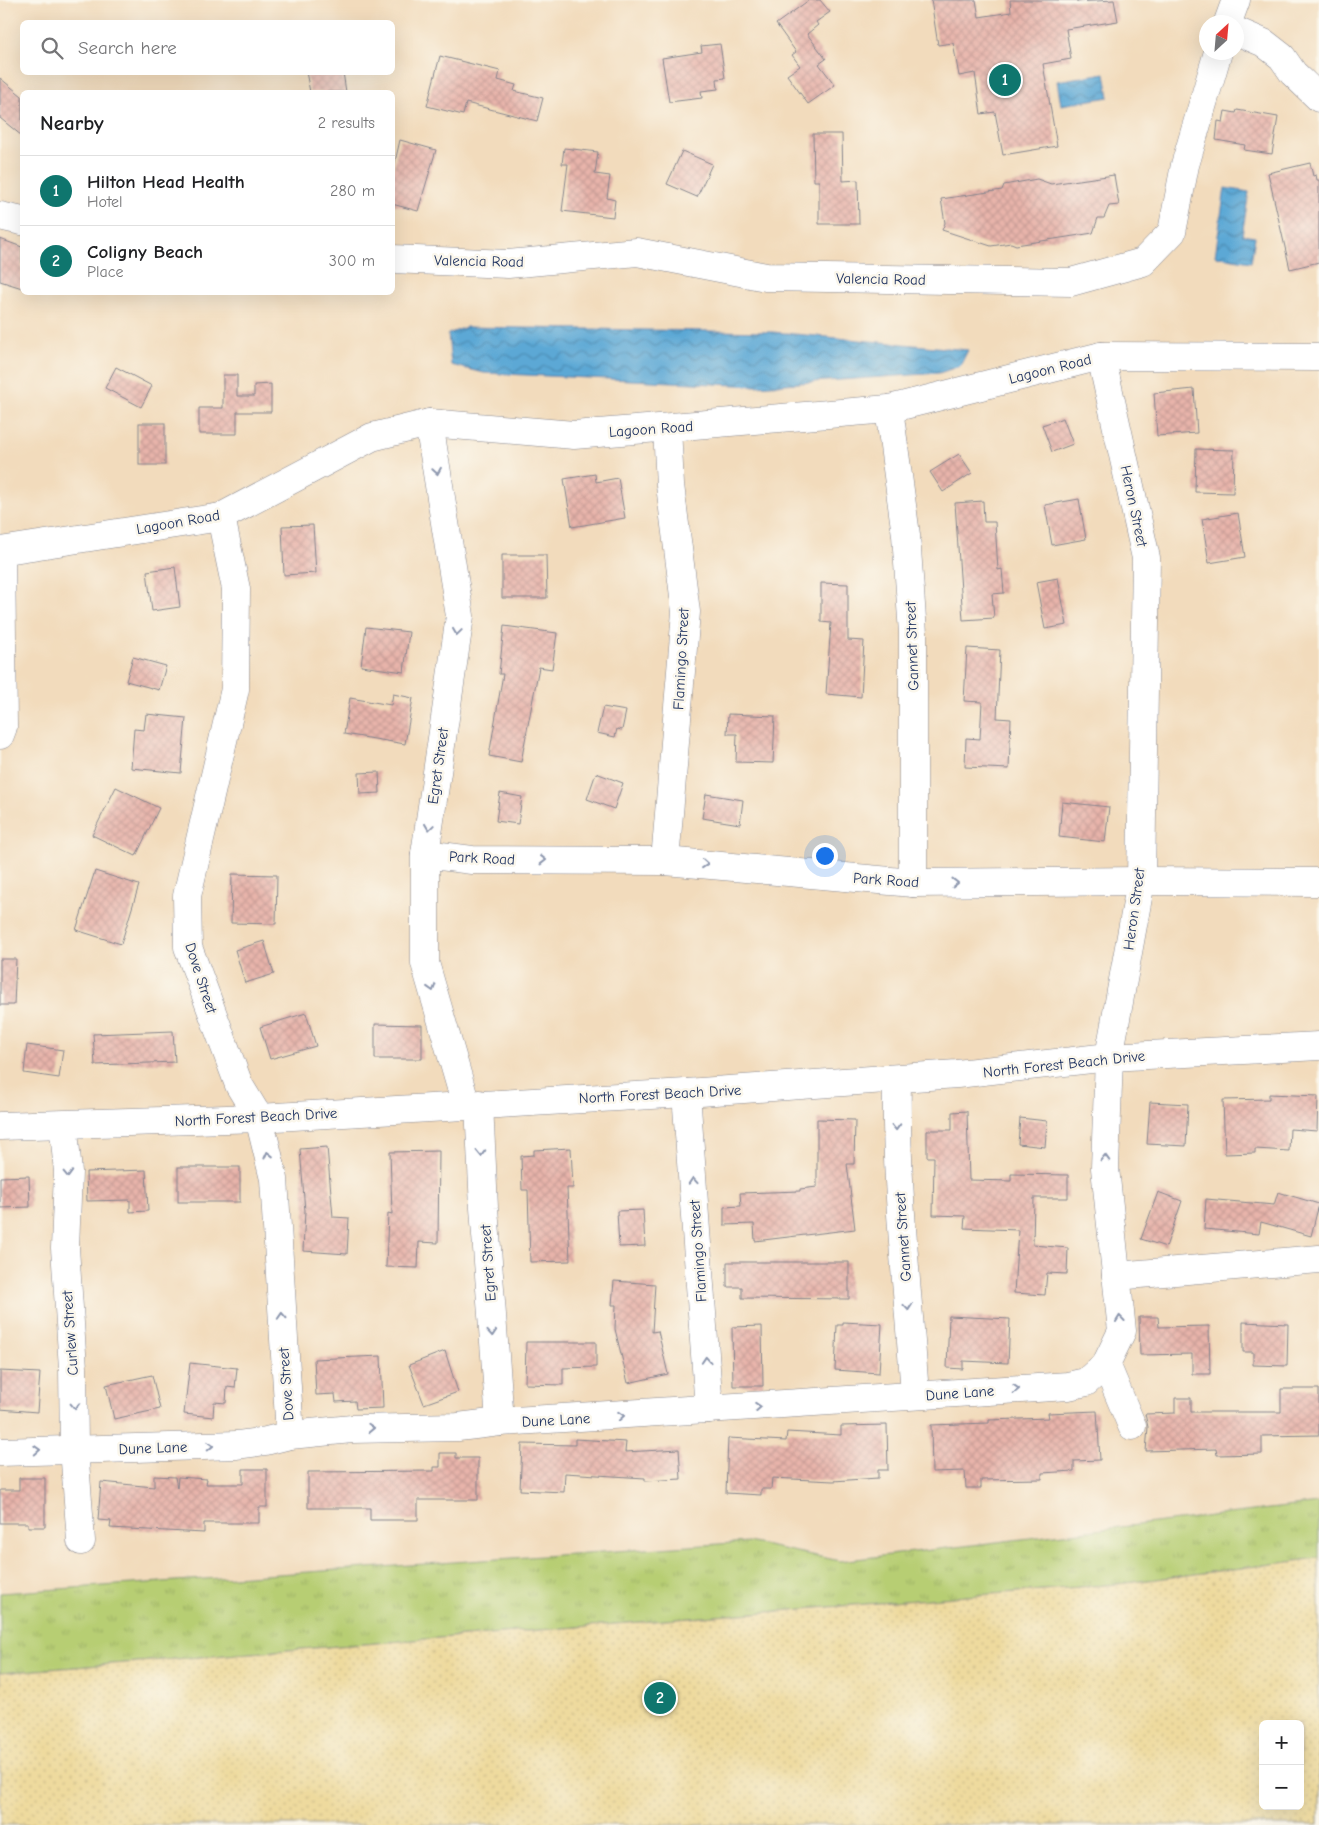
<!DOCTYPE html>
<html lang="en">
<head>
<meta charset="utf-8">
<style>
	body { margin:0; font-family:"Comic Neue",sans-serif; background:#f2f2f2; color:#202124 }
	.controls { position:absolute; right:15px; bottom:15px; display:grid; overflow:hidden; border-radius:8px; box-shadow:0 5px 20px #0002 }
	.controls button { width:45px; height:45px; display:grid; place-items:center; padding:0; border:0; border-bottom:1px solid #e0e0e0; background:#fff; color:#202124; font:25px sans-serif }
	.compass { position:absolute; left:1199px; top:15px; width:45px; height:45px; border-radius:50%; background:#fff; box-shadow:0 5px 20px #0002; rotate:26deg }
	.you { position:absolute; left:824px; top:855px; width:18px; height:18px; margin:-12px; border:4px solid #fff; border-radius:50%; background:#1a73e8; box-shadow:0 0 0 8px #1a73e833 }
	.badge { display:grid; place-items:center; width:32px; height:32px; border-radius:50%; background:#0f766e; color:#fff; font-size:16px; font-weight:700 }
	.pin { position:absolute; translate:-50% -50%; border:2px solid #fff; box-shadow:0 1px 5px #0006 }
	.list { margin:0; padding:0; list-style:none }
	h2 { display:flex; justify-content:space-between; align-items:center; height:65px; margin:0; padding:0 20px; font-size:21px }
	h2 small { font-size:16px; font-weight:400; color:#757577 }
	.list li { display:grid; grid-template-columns:32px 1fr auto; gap:15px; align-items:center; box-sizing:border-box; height:70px; padding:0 20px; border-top:1px solid #e0e0e0 }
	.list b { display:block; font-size:19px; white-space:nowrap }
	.list p { margin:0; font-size:16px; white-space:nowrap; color:#757577 }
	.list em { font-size:16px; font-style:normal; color:#757577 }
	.icon { flex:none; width:28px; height:28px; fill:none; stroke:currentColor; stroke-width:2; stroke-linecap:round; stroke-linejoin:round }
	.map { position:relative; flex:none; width:1319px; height:1825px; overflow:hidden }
	.search { position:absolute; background:#fff; box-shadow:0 5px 20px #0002; left:20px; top:20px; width:375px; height:55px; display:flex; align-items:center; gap:12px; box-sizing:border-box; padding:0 18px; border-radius:8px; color:#757577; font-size:19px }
	.panel { position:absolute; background:#fff; box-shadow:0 5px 20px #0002; left:20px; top:90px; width:375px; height:205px; border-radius:8px }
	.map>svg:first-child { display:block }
	.grass { fill:url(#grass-tufts); stroke:#697e68 }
	.sand { fill:url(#sand-dots); stroke:#84847e; fill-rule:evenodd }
	.water { fill:url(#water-waves); stroke:#3c6c9a }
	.building { fill:url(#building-cross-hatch) }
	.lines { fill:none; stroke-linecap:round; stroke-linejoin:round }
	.minor-casing { stroke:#86858d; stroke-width:29 }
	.minor { stroke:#fff; stroke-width:28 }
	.oneway { stroke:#8d97ae }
	.labels { text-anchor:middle; stroke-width:5; stroke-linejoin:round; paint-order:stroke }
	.street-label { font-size:15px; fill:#1b2f5e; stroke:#fbf7ec }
</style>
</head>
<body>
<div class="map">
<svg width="1319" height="1825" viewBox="0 0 1319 1825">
	<defs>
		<pattern id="grass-tufts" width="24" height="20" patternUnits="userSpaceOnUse" patternTransform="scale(1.25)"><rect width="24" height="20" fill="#b7ce73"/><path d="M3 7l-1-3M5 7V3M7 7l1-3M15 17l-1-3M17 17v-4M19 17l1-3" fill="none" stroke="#9db166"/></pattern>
		<pattern id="sand-dots" width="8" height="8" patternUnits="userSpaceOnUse" patternTransform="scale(1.25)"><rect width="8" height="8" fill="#eeda9e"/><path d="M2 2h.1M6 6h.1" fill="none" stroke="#ccbb8a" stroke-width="1.8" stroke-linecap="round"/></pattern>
		<pattern id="water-waves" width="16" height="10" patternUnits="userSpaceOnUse" patternTransform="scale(1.25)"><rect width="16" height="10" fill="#5ca8d5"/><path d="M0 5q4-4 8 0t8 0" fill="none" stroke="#4b89b0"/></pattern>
		<pattern id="building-cross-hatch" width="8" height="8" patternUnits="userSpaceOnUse" patternTransform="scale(1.25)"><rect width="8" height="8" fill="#e8b4aa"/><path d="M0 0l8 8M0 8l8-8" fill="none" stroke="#c69b95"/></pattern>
	</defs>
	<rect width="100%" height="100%" fill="#fbf7ec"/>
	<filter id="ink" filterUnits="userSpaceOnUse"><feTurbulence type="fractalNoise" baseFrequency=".02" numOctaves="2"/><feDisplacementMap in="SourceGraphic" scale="10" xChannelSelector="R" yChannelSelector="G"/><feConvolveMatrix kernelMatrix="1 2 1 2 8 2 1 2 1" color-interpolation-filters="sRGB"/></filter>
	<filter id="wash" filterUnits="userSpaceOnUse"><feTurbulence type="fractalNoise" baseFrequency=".0096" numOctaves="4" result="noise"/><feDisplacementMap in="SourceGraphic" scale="20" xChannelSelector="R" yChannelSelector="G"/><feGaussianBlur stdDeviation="1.12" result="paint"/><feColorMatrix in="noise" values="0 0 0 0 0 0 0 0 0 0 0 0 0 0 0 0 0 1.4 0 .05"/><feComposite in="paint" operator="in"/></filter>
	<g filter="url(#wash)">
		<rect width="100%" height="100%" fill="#f2dbbc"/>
		<polygon class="grass" points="1319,1503 1319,1558 1119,1584 0,1673 0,1593 748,1542 840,1561"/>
		<path class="sand" d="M1319 1558V1825H0V1673L1118 1584ZM1263 1724H1300V1806H1263Z"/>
		<g class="water">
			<polygon points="1105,73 1109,97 1061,105 1057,81"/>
			<polygon points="1225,188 1249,192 1242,235 1255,237 1251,262 1215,256"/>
			<polygon points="466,327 773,332 968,350 960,366 939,373 756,386 484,373 451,365 448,334"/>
		</g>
		<g id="blocks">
			<g class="building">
				<polygon points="809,0 820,0 830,12 816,22 818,25 807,34 826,59 819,64 835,85 808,104 787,75 800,66 792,55 796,52 776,24"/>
				<polygon points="931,0 976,0 979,17 1011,12 1010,0 1077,0 1077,2 1114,0 1118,21 1066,29 1071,59 1043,64 1057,146 1003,155 995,112 981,114 975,73 959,76 953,43 938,45"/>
				<polygon points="720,44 725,78 717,79 718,89 701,91 702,98 669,102 662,58 702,52 701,46"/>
				<polygon points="440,56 500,71 498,80 516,85 514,91 543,98 537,121 466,103 463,115 427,106"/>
				<polygon points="306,72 343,72 346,92 310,92"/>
				<polygon points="0,78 22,96 22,136 0,118"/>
				<polygon points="1237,110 1278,117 1272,154 1244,150 1245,145 1216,140 1218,121 1223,122 1225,111 1236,113"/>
				<polygon points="813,134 842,134 843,181 858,180 859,224 819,224 819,181 814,181"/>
				<polygon points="400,140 436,150 418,211 392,204 392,175"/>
				<polygon points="564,148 598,152 595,174 610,176 607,198 615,200 613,217 562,211 568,164 562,164"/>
				<polygon points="682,151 712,164 697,197 667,184"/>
				<polygon points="1310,163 1313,176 1316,175 1317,180 1319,180 1319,262 1290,269 1268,173"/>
				<polygon points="1114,175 1119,205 1109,206 1104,218 1098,218 1093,233 1016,245 1011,243 991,246 942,230 945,223 941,199 1002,190 1004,185 1037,179 1051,184"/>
				<polygon points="0,239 22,247 22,288 0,281"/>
				<polygon points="116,367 152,386 141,407 105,388"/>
				<polygon points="223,375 237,375 237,396 254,396 254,385 271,384 271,412 237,412 237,434 199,434 199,408 223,408"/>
				<polygon points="1194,389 1197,433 1157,436 1154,393"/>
				<polygon points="1063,418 1073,444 1052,452 1042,425"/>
				<rect x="139" y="423" width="26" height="42"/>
				<polygon points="1196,449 1234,450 1233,493 1195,492"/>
				<polygon points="959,454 972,473 943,492 930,472"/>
				<polygon points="595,474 596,482 618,478 625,518 572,527 564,479"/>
				<polygon points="1079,499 1086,539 1052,545 1045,505"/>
				<polygon points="983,501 984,522 995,522 998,570 1002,569 1004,593 992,594 994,618 963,620 955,503"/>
				<polygon points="1238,513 1245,557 1209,563 1202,519"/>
				<polygon points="313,525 316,573 284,575 282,526"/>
				<polygon points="502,555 546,555 547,598 502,598"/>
				<polygon points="175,567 180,607 152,611 147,571"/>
				<polygon points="1058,578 1067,625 1045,629 1036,582"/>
				<polygon points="821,583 848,584 848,640 864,641 861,697 826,694 831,623 821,622"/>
				<polygon points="504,626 557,633 552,669 539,667 521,762 489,756 503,674 499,674"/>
				<polygon points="366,627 409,632 404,672 361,666"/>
				<polygon points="967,648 1000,650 997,718 1011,719 1009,769 965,767 966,738 980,739 982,702 964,701"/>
				<polygon points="133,657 166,666 159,690 126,681"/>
				<polygon points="393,694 413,698 405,744 344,734 350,698 391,705"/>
				<polygon points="603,707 626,711 622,730 617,729 615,737 597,733"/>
				<polygon points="146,714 186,718 181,773 131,768 134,729 144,730"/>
				<polygon points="728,714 775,716 773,763 736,762 737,734 727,734"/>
				<polygon points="379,772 380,793 360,794 359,773"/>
				<polygon points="596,773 623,783 614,809 587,799"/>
				<polygon points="116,787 159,808 136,856 92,835"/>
				<polygon points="500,793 522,797 518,824 496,821"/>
				<polygon points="706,794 743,800 740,824 702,818"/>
				<polygon points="1062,802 1109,807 1105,842 1059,837"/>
				<polygon points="95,871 139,885 121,944 76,930"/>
				<polygon points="232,874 277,875 276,924 231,923"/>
				<polygon points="264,941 274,974 245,983 235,950"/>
				<polygon points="0,959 16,959 14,1005 0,1005"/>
				<polygon points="306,1013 316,1046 270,1059 260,1027"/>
				<polygon points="375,1024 422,1025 422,1059 375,1059"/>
				<polygon points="173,1031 175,1062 95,1065 93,1034"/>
				<polygon points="27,1045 63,1050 59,1078 24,1073"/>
				<polygon points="1269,1094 1318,1096 1317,1131 1290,1129 1289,1151 1255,1149 1255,1153 1225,1154 1223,1100 1269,1099"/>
				<polygon points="1150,1102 1188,1104 1186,1146 1147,1144"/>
				<polygon points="967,1111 969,1180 1011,1181 1011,1174 1068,1175 1068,1198 1034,1198 1033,1245 1068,1248 1067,1274 1047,1273 1045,1295 1014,1293 1018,1230 964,1228 965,1216 933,1215 934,1157 927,1157 927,1130 952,1130 952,1112"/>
				<polygon points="1020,1118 1047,1121 1045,1147 1018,1144"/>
				<polygon points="817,1119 855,1120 854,1164 847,1164 855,1229 755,1241 754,1224 724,1225 724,1207 741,1206 740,1193 800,1191 800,1189 817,1187"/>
				<polygon points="327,1147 333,1217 349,1218 347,1254 303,1251 305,1211 300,1149"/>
				<polygon points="571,1148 573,1188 567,1188 570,1261 530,1262 528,1190 522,1190 521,1156 534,1155 534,1150"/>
				<polygon points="439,1151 438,1243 419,1242 418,1268 386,1267 388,1213 392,1214 390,1152"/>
				<rect x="178" y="1167" width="62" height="35"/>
				<polygon points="146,1170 148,1211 130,1212 130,1200 87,1201 86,1172"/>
				<polygon points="29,1176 30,1207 0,1208 0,1177"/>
				<polygon points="1158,1192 1182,1201 1166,1247 1141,1239"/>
				<polygon points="1278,1192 1319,1204 1311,1236 1261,1222 1259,1234 1204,1229 1206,1199 1274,1205"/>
				<polygon points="643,1210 645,1246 619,1247 617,1211"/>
				<polygon points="727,1262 849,1262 849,1299 742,1298 742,1287 727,1287"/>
				<polygon points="614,1281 655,1284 652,1332 658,1331 668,1374 628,1383 615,1329 616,1305 612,1305"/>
				<polygon points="949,1316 1010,1319 1008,1363 963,1361 963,1369 947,1368"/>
				<polygon points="1139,1317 1158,1317 1159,1327 1209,1326 1210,1374 1192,1374 1192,1354 1140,1355"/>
				<polygon points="843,1322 882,1324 879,1373 835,1370 837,1325 843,1325"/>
				<polygon points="1243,1322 1288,1324 1287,1366 1253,1365 1253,1352 1243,1352"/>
				<polygon points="762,1326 763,1386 733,1386 732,1327"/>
				<polygon points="526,1342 596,1342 596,1367 563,1368 563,1385 525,1384"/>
				<polygon points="445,1351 458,1392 424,1404 409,1365"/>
				<polygon points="381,1356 383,1408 356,1409 355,1401 336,1402 335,1394 316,1395 314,1359"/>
				<polygon points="190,1363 237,1368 235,1388 227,1387 226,1403 214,1402 213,1417 184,1414"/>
				<polygon points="0,1371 40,1373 37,1412 0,1409"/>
				<polygon points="152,1375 160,1409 114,1419 106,1385"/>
				<polygon points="1281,1389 1319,1389 1319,1435 1262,1436 1262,1454 1217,1455 1216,1449 1146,1451 1148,1427 1145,1414 1175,1413 1175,1398 1191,1398 1191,1412 1281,1412"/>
				<polygon points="1097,1411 1100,1460 1074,1461 1074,1471 1042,1473 1042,1479 981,1480 981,1488 966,1488 965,1471 932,1472 931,1425 989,1423 989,1420 1049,1418 1048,1413"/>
				<polygon points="887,1425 888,1470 878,1470 878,1478 833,1481 772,1478 771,1489 761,1489 761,1495 726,1493 728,1438 786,1441 787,1432 841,1435 841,1426"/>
				<polygon points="575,1439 626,1442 625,1452 679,1449 681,1479 645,1481 645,1478 565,1473 564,1492 520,1490 522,1444 575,1445"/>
				<polygon points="440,1453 456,1453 456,1458 478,1458 478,1500 418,1500 418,1520 370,1520 370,1508 308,1508 308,1472 434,1471 434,1467 440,1467"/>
				<polygon points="243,1469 267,1469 267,1507 259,1507 259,1523 204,1523 204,1533 110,1528 111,1521 98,1520 101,1482 154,1487 154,1476 175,1477 177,1488 178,1477 207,1479 206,1484 243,1484"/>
				<polygon points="19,1478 45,1478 45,1527 28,1527 28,1523 0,1523 0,1490 19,1490"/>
			</g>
		</g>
	</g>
	<g filter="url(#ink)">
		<use href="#blocks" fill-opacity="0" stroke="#86858d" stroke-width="1"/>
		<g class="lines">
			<defs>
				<g id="minor">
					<polyline points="1228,22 1236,0"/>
					<polyline points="1236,31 1264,43 1282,57 1293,73 1319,98"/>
					<polyline points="0,216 22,221"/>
					<polyline points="392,259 508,264 637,252 766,277 1071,282 1143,262 1172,232 1185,165 1218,52"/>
					<polyline points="889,409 906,535 913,633 913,883"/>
					<polyline points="429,423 460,616 425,854 425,963 466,1105"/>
					<polyline points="221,517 236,589 235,689 187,896 188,947 239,1085 259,1118 274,1179 290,1435"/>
					<polyline points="0,551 221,517 372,437 429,423 574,435 889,409 1101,356 1319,357"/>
					<polyline points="0,735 3,727 1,551"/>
					<polyline points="425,854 472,860 665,861 913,883 1141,881 1319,882"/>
					<polyline points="665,861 686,612 670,485 667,428"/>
					<path d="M897 1079C895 1185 908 1290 915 1395"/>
					<polyline points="686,1093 709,1409"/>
					<polyline points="479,1104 484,1208 500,1422"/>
					<polyline points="66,1125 64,1131 68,1172 65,1248 73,1368 74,1448 81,1541"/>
					<polyline points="0,1126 259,1118 686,1093 957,1074 1109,1057 1319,1046"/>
					<polyline points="1116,1276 1319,1259"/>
					<polyline points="1106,1364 1132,1426"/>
					<polyline points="0,1452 237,1445 266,1441 290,1435 352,1429 458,1427 500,1422 1068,1386 1086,1382 1106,1364 1122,1331 1105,1168 1109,1057 1141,881 1146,558 1101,356"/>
				</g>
			</defs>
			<use href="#minor" class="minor-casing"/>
			<use href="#minor" class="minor"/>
		</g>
		<defs><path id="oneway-chevron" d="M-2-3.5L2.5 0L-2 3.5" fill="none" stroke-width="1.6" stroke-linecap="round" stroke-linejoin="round" transform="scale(1.25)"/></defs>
		<g class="oneway">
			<use href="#oneway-chevron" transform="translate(437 471) rotate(81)"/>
			<use href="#oneway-chevron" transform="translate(457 632) rotate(98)"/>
			<use href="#oneway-chevron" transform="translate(429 827) rotate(98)"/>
			<use href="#oneway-chevron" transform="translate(543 860)"/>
			<use href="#oneway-chevron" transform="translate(705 864) rotate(5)"/>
			<use href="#oneway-chevron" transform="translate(955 883) rotate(-1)"/>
			<use href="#oneway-chevron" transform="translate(432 988) rotate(73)"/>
			<use href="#oneway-chevron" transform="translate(896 1127) rotate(88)"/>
			<use href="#oneway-chevron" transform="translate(481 1153) rotate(88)"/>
			<use href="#oneway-chevron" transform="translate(268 1155) rotate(-104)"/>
			<use href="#oneway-chevron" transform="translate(1105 1158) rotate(-88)"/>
			<use href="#oneway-chevron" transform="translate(68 1174) rotate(88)"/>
			<use href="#oneway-chevron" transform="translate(693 1181) rotate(-94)"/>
			<use href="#oneway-chevron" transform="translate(908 1307) rotate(85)"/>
			<use href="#oneway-chevron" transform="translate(282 1316) rotate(-93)"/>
			<use href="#oneway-chevron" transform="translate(1120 1319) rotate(-96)"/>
			<use href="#oneway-chevron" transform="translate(492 1333) rotate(86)"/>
			<use href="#oneway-chevron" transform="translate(706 1360) rotate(-94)"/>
			<use href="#oneway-chevron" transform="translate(1016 1389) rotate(-2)"/>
			<use href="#oneway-chevron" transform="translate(75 1406) rotate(88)"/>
			<use href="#oneway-chevron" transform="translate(758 1407) rotate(-4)"/>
			<use href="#oneway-chevron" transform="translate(621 1416) rotate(-4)"/>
			<use href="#oneway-chevron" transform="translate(371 1428) rotate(-2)"/>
			<use href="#oneway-chevron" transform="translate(210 1446) rotate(-2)"/>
			<use href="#oneway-chevron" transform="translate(37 1450) rotate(-3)"/>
		</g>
	</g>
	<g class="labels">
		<g class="street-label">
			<text transform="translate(479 261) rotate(1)" y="5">Valencia Road</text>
			<text transform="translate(881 279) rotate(1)" y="5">Valencia Road</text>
			<text transform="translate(1050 369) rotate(-14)" y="5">Lagoon Road</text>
			<text transform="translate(651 429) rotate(-4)" y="5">Lagoon Road</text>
			<text transform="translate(1134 506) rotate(78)" y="5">Heron Street</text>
			<text transform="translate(178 522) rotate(-10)" y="5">Lagoon Road</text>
			<text transform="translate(912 646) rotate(-92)" y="5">Gannet Street</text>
			<text transform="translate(681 659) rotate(-87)" y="5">Flamingo Street</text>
			<text transform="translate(438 766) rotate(-82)" y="5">Egret Street</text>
			<text transform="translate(482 858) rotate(3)" y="5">Park Road</text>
			<text transform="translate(886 880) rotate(4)" y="5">Park Road</text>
			<text transform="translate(1134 909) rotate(-82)" y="5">Heron Street</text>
			<text transform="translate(201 978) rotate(72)" y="5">Dove Street</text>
			<text transform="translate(1064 1064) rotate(-6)" y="5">North Forest Beach Drive</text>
			<text transform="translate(660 1094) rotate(-3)" y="5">North Forest Beach Drive</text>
			<text transform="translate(256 1117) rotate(-3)" y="5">North Forest Beach Drive</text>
			<text transform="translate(903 1237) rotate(-94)" y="5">Gannet Street</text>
			<text transform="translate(698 1251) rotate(-94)" y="5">Flamingo Street</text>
			<text transform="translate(488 1263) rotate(-94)" y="5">Egret Street</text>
			<text transform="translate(70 1333) rotate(-94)" y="5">Curlew Street</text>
			<text transform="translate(286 1384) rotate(-94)" y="5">Dove Street</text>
			<text transform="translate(960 1393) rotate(-4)" y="5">Dune Lane</text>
			<text transform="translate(556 1420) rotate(-3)" y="5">Dune Lane</text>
			<text transform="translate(153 1448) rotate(-2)" y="5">Dune Lane</text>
		</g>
	</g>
</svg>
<div class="controls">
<button>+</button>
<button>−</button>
</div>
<svg class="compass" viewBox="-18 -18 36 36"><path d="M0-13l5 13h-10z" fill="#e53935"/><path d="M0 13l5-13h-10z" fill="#757577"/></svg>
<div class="you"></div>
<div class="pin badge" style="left:1005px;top:80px">1</div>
<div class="pin badge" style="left:660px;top:1698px">2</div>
<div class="search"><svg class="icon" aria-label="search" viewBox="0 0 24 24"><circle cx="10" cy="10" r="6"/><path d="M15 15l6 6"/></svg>Search here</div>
<section class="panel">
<h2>Nearby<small>2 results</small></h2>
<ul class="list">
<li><span class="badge">1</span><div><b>Hilton Head Health</b><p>Hotel</p></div><em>280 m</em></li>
<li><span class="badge">2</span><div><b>Coligny Beach</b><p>Place</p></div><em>300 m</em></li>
</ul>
</section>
</div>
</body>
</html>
